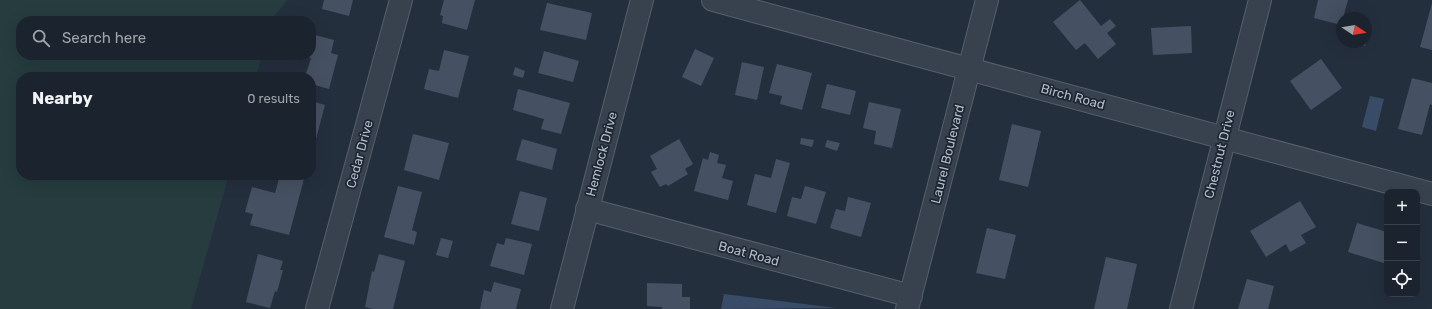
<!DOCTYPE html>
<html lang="en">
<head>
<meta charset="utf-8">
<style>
	body { margin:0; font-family:Rubik,sans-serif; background:#242b36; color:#f1f3f6 }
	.controls { position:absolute; right:12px; bottom:12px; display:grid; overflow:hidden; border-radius:8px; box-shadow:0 4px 16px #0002 }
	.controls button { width:36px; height:36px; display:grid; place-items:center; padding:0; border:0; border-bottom:1px solid #39404a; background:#1b232e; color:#f1f3f6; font:20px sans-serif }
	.compass { position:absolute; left:1336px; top:12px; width:36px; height:36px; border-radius:50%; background:#1b232e; box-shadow:0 4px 16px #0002; rotate:102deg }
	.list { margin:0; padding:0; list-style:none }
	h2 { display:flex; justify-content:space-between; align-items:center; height:52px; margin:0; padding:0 16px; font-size:17px }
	h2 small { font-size:13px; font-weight:400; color:#a0a4aa }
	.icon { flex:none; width:22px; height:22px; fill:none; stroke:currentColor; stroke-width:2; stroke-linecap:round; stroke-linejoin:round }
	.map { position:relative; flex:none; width:1432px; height:309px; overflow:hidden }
	.search { position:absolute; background:#1b232e; box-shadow:0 4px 16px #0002; left:16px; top:16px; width:300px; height:44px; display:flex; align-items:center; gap:10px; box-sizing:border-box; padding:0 14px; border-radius:16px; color:#a0a4aa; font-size:15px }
	.panel { position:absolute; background:#1b232e; box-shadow:0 4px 16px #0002; left:16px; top:72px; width:300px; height:108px; border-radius:16px }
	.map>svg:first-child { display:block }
	.green { fill:#263c3f }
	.water { fill:#394c67 }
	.building { fill:#455162 }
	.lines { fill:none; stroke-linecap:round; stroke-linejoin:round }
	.minor-casing { stroke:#565f6c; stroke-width:24 }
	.minor { stroke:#38414e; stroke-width:22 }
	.labels { text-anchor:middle; stroke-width:3.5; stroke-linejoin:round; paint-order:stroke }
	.street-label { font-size:13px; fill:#b4bcc9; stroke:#1d2633 }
</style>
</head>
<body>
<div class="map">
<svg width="1432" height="309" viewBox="0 0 1432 309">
	<rect width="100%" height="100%" fill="#242f3e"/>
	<polygon class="green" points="0,0 287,0 271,21 21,21 21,55 262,55 256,77 21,77 21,175 229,175 191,309 0,309"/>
	<g class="water">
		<polygon points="1370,96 1384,99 1376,131 1362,127"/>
		<polygon points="724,294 836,308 721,309"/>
	</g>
	<g class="building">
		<polygon points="324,0 353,0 349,16 322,9"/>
		<polygon points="444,0 475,0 467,30 442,23 443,16 440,15"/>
		<polygon points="1080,0 1101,26 1110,19 1116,26 1107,33 1116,44 1098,59 1085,43 1076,50 1053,22"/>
		<polygon points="1318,0 1348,0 1341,25 1314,18"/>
		<polygon points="547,3 592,13 586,40 540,30"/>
		<polygon points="1432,3 1432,50 1420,47"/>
		<polygon points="1191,26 1192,53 1153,55 1151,28"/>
		<polygon points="311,34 334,40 331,53 338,55 329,89 311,84 311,77 305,77 311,58 303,55 311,55"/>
		<polygon points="1351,42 1366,42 1365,46"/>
		<polygon points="695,49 714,58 701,86 682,77"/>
		<polygon points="444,50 469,56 458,98 424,89 429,69 439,71"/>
		<polygon points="544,51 579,61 573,82 538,73"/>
		<polygon points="1321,59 1342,88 1311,110 1290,81"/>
		<polygon points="742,62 764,67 757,100 735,95"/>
		<polygon points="777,64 812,73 802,110 780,104 782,96 769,93"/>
		<polygon points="515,67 525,71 523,78 513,75"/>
		<polygon points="1412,78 1432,83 1432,105 1430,104 1422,135 1398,129"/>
		<polygon points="827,84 856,91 850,115 821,108"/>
		<polygon points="518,89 570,103 561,134 541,129 544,119 513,110"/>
		<polygon points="311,101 325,105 316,139 311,137"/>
		<polygon points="869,102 901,109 892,148 874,144 876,131 863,128"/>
		<polygon points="1012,124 1041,131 1028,187 999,180"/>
		<polygon points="413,134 449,143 439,180 404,170"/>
		<polygon points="801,138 814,140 812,147 800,144"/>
		<polygon points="522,139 557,149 552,170 516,160"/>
		<polygon points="679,139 693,164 685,169 688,174 668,186 666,184 660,187 651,172 657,169 650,156"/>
		<polygon points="827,140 840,143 837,151 825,147"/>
		<polygon points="710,152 719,155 717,163 726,165 722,178 733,181 728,200 694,191 703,158 708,160"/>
		<polygon points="776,159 790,163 776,213 747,205 755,174 771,178"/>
		<polygon points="280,175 288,175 304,179 289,235 250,225 253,214 245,212 252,187 275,193"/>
		<polygon points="398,186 422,192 412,230 417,232 414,245 384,237"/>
		<polygon points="805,186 826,192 816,224 787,216 792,197 801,199"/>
		<polygon points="520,191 547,198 539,231 511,224"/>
		<polygon points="848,197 871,203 861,237 830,228 836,209 845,211"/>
		<polygon points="1300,201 1316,227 1301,235 1306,243 1290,252 1286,244 1266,257 1250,231"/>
		<polygon points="1357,223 1387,232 1387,264 1348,252"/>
		<polygon points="987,228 1016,235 1005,279 976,273"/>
		<polygon points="441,238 453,241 448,258 436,255"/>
		<polygon points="506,238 532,244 524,275 490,266 497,243 504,245"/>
		<polygon points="258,254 283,261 280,270 283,270 277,292 275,291 270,308 246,302"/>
		<polygon points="379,254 405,261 393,309 373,309 365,307 372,271 374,272"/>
		<polygon points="1106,257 1137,264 1127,309 1094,309"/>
		<polygon points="1247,279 1274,286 1268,309 1238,309"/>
		<polygon points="494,282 521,289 516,309 480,309 484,290 491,292"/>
		<polygon points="647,283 682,284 682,297 690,297 690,309 662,309 662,307 647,306"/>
	</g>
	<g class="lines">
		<defs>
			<g id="minor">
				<polyline points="713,0 1432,194"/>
				<polyline points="587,209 911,296"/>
				<polyline points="317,309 401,0"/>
				<polyline points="562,309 642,0"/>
				<polyline points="907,309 987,0"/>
				<polyline points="1181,309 1260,0"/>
			</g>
		</defs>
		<use href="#minor" class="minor-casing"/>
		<use href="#minor" class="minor"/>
	</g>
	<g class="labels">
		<g class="street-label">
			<text transform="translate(1073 96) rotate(15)" y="5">Birch Road</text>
			<text transform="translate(359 154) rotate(-75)" y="5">Cedar Drive</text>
			<text transform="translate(601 154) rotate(-75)" y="5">Hemlock Drive</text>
			<text transform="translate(947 154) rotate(-76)" y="5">Laurel Boulevard</text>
			<text transform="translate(1219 154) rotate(-76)" y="5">Chestnut Drive</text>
			<text transform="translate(749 253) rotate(15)" y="5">Boat Road</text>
		</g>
	</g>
</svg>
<div class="controls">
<button>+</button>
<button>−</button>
<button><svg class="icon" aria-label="locate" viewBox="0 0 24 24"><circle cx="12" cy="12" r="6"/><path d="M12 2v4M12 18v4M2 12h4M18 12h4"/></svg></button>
</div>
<svg class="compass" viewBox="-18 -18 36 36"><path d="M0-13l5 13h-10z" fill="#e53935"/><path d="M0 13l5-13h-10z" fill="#a0a4aa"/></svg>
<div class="search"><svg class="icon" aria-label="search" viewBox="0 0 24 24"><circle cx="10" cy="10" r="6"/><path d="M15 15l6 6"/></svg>Search here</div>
<section class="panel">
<h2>Nearby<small>0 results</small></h2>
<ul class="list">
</ul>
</section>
</div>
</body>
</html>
